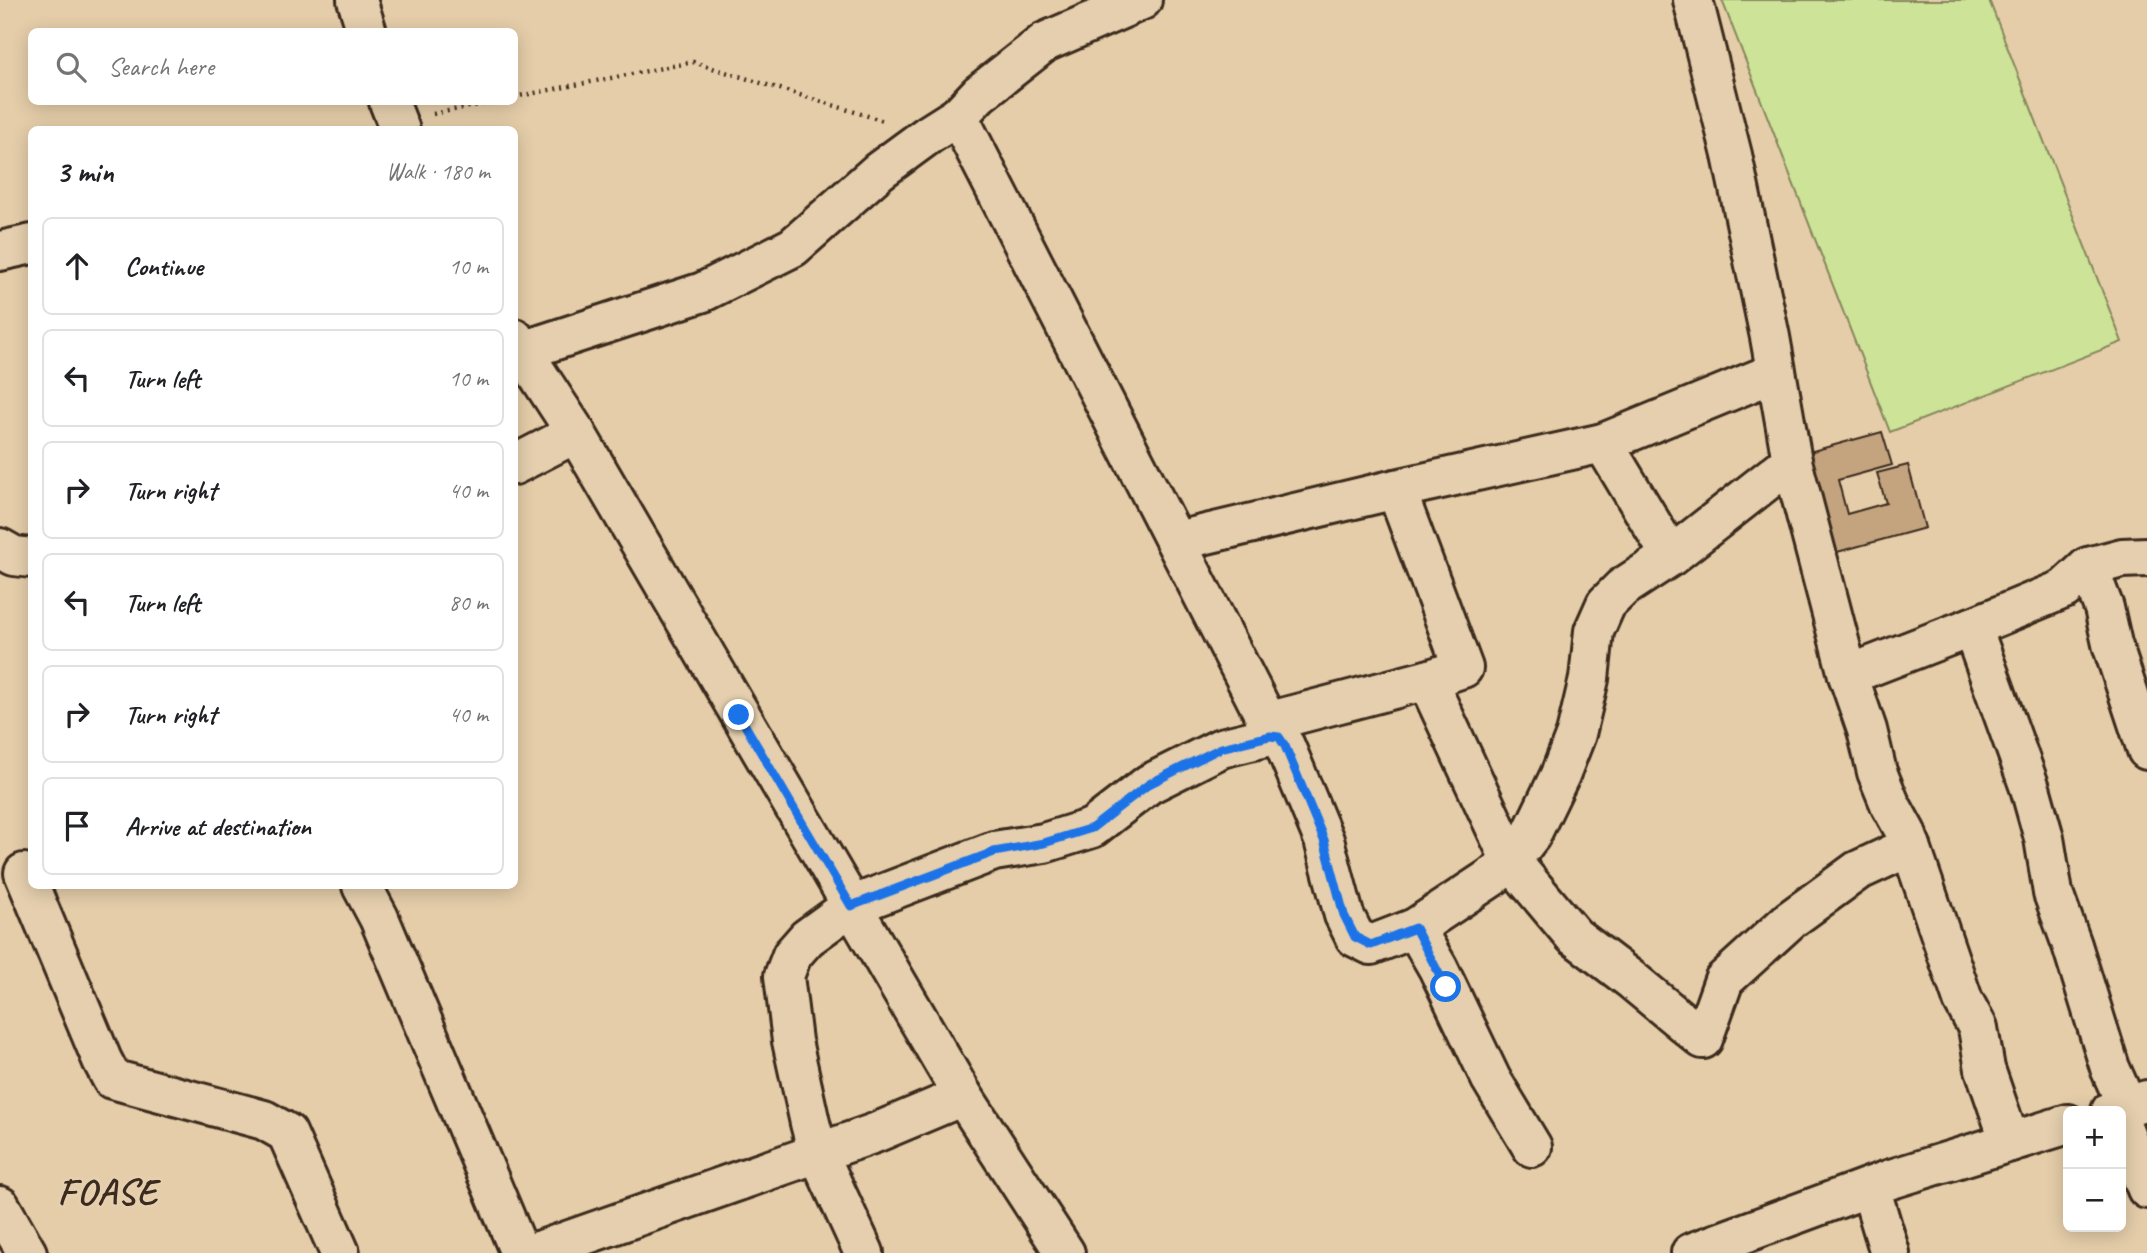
<!DOCTYPE html>
<html lang="en">
<head>
<meta charset="utf-8">
<style>
	body { margin:0; font-family:Caveat,sans-serif; background:#f6f6f6; color:#202124 }
	.controls { position:absolute; right:21px; bottom:21px; display:grid; overflow:hidden; border-radius:10px; box-shadow:0 4px 18px #0003 }
	.controls button { width:63px; height:63px; display:grid; place-items:center; padding:0; border:0; border-bottom:2px solid #e0e0e0; background:#fff; color:#202124; font:35px sans-serif }
	.stop { position:absolute; width:21px; height:21px; margin:-16px; border:5px solid #1a73e8; border-radius:50%; background:#fff }
	.stop.end { background:#1a73e8; border-color:#fff; box-shadow:0 2px 7px #0008 }
	.list { margin:0; padding:0; list-style:none }
	h2 { display:flex; justify-content:space-between; align-items:center; height:91px; margin:0; padding:0 28px; font-size:30px }
	h2 small { font-size:23px; font-weight:400; color:#757577 }
	.list li { display:grid; grid-template-columns:46px 1fr auto; gap:21px; align-items:center; box-sizing:border-box; height:98px; margin:0 14px 14px; padding:0 14px; border:2px solid #e0e0e0; border-radius:10px }
	.list b { display:block; font-size:26px; white-space:nowrap }
	.list em { font-size:23px; font-style:normal; color:#757577 }
	.icon { flex:none; width:38px; height:38px; fill:none; stroke:currentColor; stroke-width:2; stroke-linecap:round; stroke-linejoin:round }
	.map { position:relative; flex:none; width:2147px; height:1253px; overflow:hidden }
	.search { position:absolute; background:#fff; box-shadow:0 4px 18px #0003; left:28px; top:28px; width:490px; height:77px; display:flex; align-items:center; gap:18px; box-sizing:border-box; padding:0 24px; border-radius:10px; color:#757577; font-size:26px }
	.panel { position:absolute; background:#fff; box-shadow:0 4px 18px #0003; left:28px; top:126px; width:490px; height:763px; border-radius:10px }
	.map>svg:first-child { display:block }
	.green { fill:#cde398; stroke:#84865b; stroke-width:2 }
	.building { fill:#c3a47f; stroke:#3b2a1e; stroke-width:2 }
	.lines { fill:none; stroke-linecap:round; stroke-linejoin:round }
	.minor-casing { stroke:#3b2a1e; stroke-width:44 }
	.tertiary-casing { stroke:#3b2a1e; stroke-width:44 }
	.path { stroke:#3b2a1e; stroke-width:4.5; stroke-dasharray:2 5; stroke-linecap:butt }
	.minor { stroke:#e5cfae; stroke-width:38 }
	.tertiary { stroke:#e5cfae; stroke-width:38 }
	.route { stroke:#1a73e8; stroke-width:9 }
	.labels { text-anchor:middle; stroke-width:6; stroke-linejoin:round; paint-order:stroke }
	.district-label { font-size:37px; font-weight:bold; letter-spacing:2px; fill:#3b2a1e; stroke:#e5cfae }
</style>
</head>
<body>
<div class="map">
<svg width="2147" height="1253" viewBox="0 0 2147 1253">
	<rect width="100%" height="100%" fill="#e5cda9"/>
	<filter id="ink" filterUnits="userSpaceOnUse"><feTurbulence type="fractalNoise" baseFrequency=".0143" numOctaves="2"/><feDisplacementMap in="SourceGraphic" scale="14" xChannelSelector="R" yChannelSelector="G"/><feConvolveMatrix kernelMatrix="1 2 1 2 8 2 1 2 1" color-interpolation-filters="sRGB"/></filter>
	<g filter="url(#ink)">
		<polygon class="green" points="1722,0 1989,0 2122,342 1890,432"/>
		<polygon class="building" points="1882,432 1892,465 1838,480 1847,514 1886,503 1877,473 1908,465 1925,528 1830,554 1802,454"/>
		<g class="lines">
			<defs>
				<g id="minor">
					<polyline points="1693,0 1732,155 1770,337 1792,461 1848,675 1867,730 1877,772 1890,804 1906,833 1963,1000 1978,1028 1985,1069 2010,1142"/>
					<polyline points="958,116 1275,736"/>
					<polyline points="0,251 32,244"/>
					<polyline points="522,351 703,292 793,247 879,171 928,135 958,116 979,94 1045,42 1142,0"/>
					<polyline points="514,465 576,433"/>
					<polyline points="1396,489 1603,443"/>
					<polyline points="1177,541 1396,489 1463,668 1427,680"/>
					<polyline points="0,548 14,556 32,558"/>
					<polyline points="1671,556 1603,443 1776,372"/>
					<polyline points="2088,567 2104,608 2112,644 2147,750"/>
					<polyline points="1848,675 1972,627"/>
					<polyline points="1267,722 1427,680 1511,861 1574,936 1633,981 1703,1039 1724,980 1790,920 1857,871 1911,846"/>
					<polyline points="24,873 102,1060 112,1079 264,1120 287,1133 340,1253"/>
					<polyline points="362,886 379,918 520,1253"/>
					<polyline points="1415,928 1438,968 1491,1079 1532,1147"/>
					<polyline points="2127,1106 2110,1068 2072,945 2053,893 2044,838 2030,788 1972,627 2064,589 2088,567 2122,558 2147,557"/>
					<polyline points="2121,1124 2147,1189"/>
					<polyline points="1870,1187 1890,1253"/>
					<polyline points="0,1206 27,1253"/>
					<polyline points="533,1253 875,1133 963,1096"/>
					<polyline points="864,1253 818,1153 810,1123 792,1041 784,976 792,955 807,938 851,906 994,851 1044,843 1092,828 1149,784 1221,748 1270,736 1279,737 1285,746 1324,840 1344,915 1355,937 1371,945 1415,928 1492,877 1511,861 1531,835 1560,775 1576,734 1589,679 1594,631 1606,604 1622,588 1671,556 1792,461"/>
				</g>
				<g id="tertiary">
					<polyline points="357,0 367,32"/>
					<polyline points="389,102 400,130"/>
					<polyline points="514,338 576,433 963,1096 1065,1253"/>
					<polyline points="2111,1111 2147,1100"/>
					<polyline points="1691,1253 1888,1180 2068,1124"/>
				</g>
			</defs>
			<use href="#minor" class="minor-casing"/>
			<use href="#tertiary" class="tertiary-casing"/>
			<g class="path">
				<polyline points="514,97 693,62 884,121"/>
				<polyline points="433,114 494,102"/>
			</g>
			<use href="#minor" class="minor"/>
			<use href="#tertiary" class="tertiary"/>
		</g>
	</g>
	<g class="lines" filter="url(#ink)">
		<polyline class="route" points="739,715 851,906 994,852 1044,843 1092,828 1149,784 1221,748 1270,736 1279,737 1285,746 1324,840 1344,915 1355,937 1371,945 1415,928 1446,987"/>
	</g>
	<g class="labels">
		<g class="district-label">
			<text x="108" y="1204">FOASE</text>
		</g>
	</g>
</svg>
<div class="controls">
<button>+</button>
<button>−</button>
</div>
<div class="stop" style="left:1446px;top:987px"></div>
<div class="stop end" style="left:739px;top:715px"></div>
<div class="search"><svg class="icon" aria-label="search" viewBox="0 0 24 24"><circle cx="10" cy="10" r="6"/><path d="M15 15l6 6"/></svg>Search here</div>
<section class="panel">
<h2>3 min<small>Walk · 180 m</small></h2>
<ul class="list">
<li><svg class="icon" aria-label="ahead" viewBox="0 0 24 24"><path d="M12 20V5M6 11l6-6 6 6"/></svg><div><b>Continue</b></div><em>10 m</em></li>
<li><svg class="icon" aria-label="left" viewBox="0 0 24 24"><path d="M17 20v-9H6M10 6l-5 5 5 5"/></svg><div><b>Turn left</b></div><em>10 m</em></li>
<li><svg class="icon" aria-label="right" viewBox="0 0 24 24"><path d="M7 20v-9h11M14 6l5 5-5 5"/></svg><div><b>Turn right</b></div><em>40 m</em></li>
<li><svg class="icon" aria-label="left" viewBox="0 0 24 24"><path d="M17 20v-9H6M10 6l-5 5 5 5"/></svg><div><b>Turn left</b></div><em>80 m</em></li>
<li><svg class="icon" aria-label="right" viewBox="0 0 24 24"><path d="M7 20v-9h11M14 6l5 5-5 5"/></svg><div><b>Turn right</b></div><em>40 m</em></li>
<li><svg class="icon" aria-label="arrive" viewBox="0 0 24 24"><path d="M6 21V4h12l-3 4 3 4H6"/></svg><div><b>Arrive at destination</b></div></li>
</ul>
</section>
</div>
</body>
</html>
